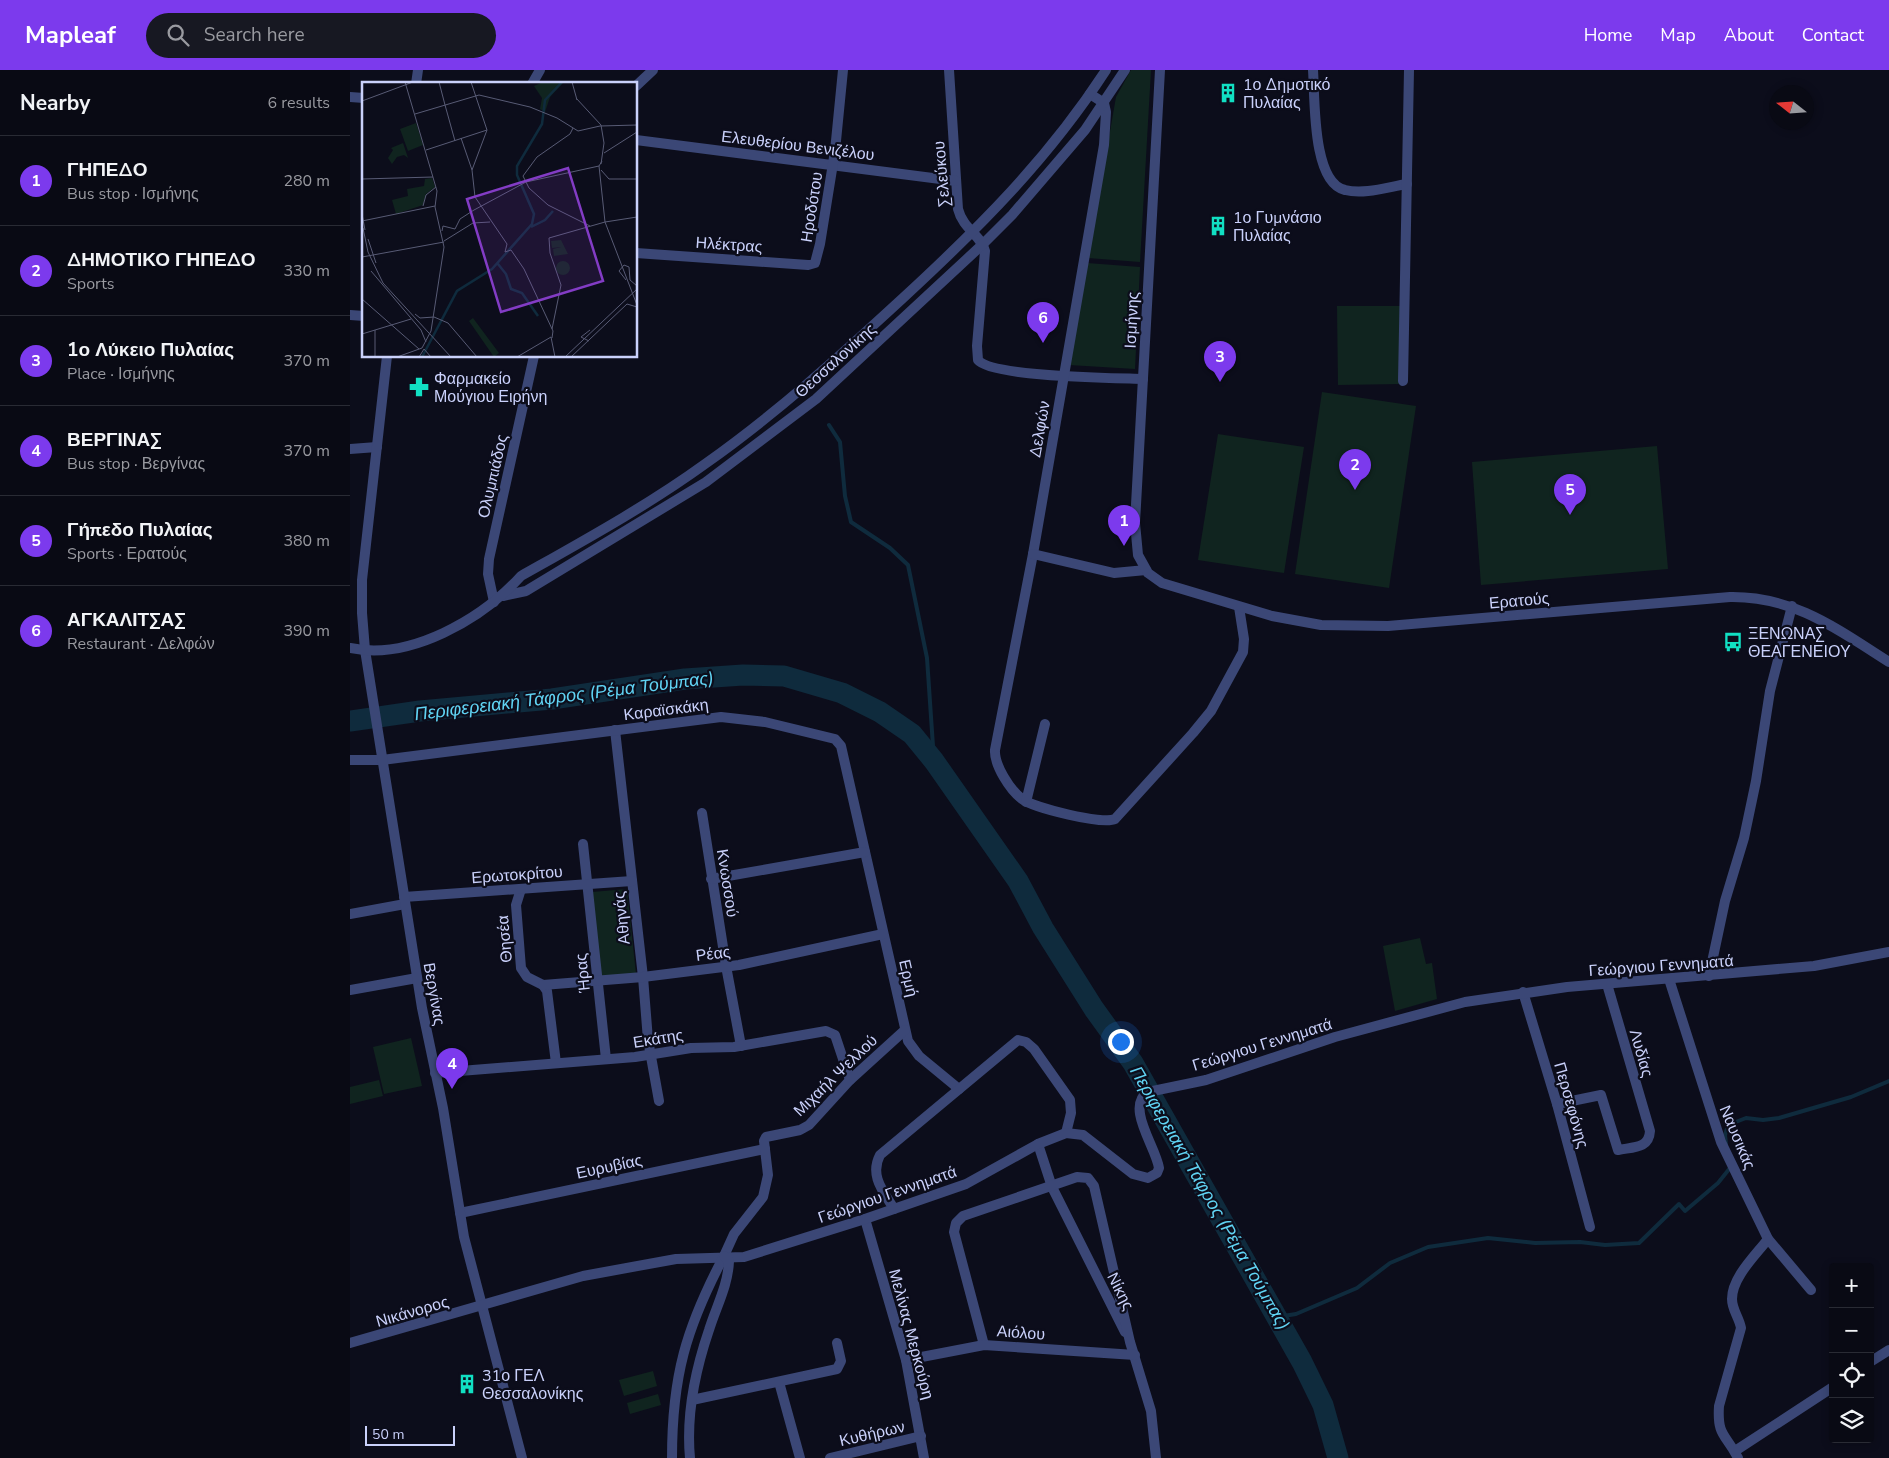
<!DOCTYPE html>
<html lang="en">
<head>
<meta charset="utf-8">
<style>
	body { margin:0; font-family:"Nunito Sans",sans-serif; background:#171822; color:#f1f3f6 }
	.controls { position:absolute; right:15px; bottom:15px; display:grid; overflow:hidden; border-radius:5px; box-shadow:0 2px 8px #0003 }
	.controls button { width:45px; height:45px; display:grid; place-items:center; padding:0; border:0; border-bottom:1px solid #292b34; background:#090a14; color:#f1f3f6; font:25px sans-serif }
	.compass { position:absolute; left:1419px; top:15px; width:45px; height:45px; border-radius:50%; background:#090a14; box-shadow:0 2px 8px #0003; rotate:287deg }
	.scale { position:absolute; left:15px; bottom:12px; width:90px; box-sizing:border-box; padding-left:5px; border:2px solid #cad1fb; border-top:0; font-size:14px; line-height:18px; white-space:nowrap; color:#cad1fb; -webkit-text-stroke:4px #0c0d1b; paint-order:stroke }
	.you { position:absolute; left:770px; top:971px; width:18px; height:18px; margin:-12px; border:4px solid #fff; border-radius:50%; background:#1a73e8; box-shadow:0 0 0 8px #1a73e833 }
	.badge { display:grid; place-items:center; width:32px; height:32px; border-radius:50%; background:#7c3aed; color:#fff; font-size:16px; font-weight:700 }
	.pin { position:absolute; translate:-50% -41px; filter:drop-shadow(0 1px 2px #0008) }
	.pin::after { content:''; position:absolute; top:26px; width:18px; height:15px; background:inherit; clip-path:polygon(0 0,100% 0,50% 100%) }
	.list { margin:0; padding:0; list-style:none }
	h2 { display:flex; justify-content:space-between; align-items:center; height:65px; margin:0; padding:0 20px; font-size:21px }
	h2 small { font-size:16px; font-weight:400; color:#999aa0 }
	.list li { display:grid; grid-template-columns:32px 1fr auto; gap:15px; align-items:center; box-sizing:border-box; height:90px; padding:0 20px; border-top:1px solid #292b34 }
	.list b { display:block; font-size:19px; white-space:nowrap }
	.list p { margin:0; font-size:16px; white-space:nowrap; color:#999aa0 }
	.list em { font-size:16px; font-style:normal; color:#999aa0 }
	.icon { flex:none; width:28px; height:28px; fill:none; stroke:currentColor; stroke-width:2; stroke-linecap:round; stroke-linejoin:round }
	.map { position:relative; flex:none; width:1539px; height:1388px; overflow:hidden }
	header { display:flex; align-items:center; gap:30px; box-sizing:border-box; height:70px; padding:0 25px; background:#7c3aed; color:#fff }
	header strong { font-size:24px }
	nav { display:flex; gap:28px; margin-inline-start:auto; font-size:18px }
	.search { width:350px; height:45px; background:#171822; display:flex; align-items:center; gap:12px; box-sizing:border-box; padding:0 18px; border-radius:28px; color:#999aa0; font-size:19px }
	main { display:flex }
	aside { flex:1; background:#090a14 }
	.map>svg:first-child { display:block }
	.green { fill:#10241f }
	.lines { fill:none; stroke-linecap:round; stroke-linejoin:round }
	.stream { stroke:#0f2b3d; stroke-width:4 }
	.river { stroke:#0f2b3d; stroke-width:21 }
	.pedestrian { stroke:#3b4776; stroke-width:10 }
	.minor { stroke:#3b4776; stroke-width:10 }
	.tertiary { stroke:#3b4776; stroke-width:10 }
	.labels { text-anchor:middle; stroke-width:4.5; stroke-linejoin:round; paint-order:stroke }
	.poi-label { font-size:16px; fill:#cad1fb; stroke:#0c0d1b; text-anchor:start }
	.street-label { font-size:16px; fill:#cad1fb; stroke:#0c0d1b }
	.water-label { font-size:18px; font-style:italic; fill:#60d3f3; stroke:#0c0d1b }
	.inset-river { fill:none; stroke:#0f2b3d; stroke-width:2.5 }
	.inset-road { fill:none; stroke:#585b75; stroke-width:1 }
	.view { fill:#833cc5; fill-opacity:0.15; stroke:#833cc5; stroke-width:2.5 }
	.inset-edge { fill:none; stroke:#cad1fb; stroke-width:2.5 }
</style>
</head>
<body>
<header>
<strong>Mapleaf</strong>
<div class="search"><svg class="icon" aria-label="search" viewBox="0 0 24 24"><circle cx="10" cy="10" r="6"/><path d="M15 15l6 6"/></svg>Search here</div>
<nav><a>Home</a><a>Map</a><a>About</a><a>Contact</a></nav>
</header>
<main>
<aside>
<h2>Nearby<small>6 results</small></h2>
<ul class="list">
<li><span class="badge">1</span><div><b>ΓΗΠΕΔΟ</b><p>Bus stop · Ισμήνης</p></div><em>280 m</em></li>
<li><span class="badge">2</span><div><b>ΔΗΜΟΤΙΚΟ ΓΗΠΕΔΟ</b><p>Sports</p></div><em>330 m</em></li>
<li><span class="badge">3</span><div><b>1ο Λύκειο Πυλαίας</b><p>Place · Ισμήνης</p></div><em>370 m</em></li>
<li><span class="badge">4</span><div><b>ΒΕΡΓΙΝΑΣ</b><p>Bus stop · Βεργίνας</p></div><em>370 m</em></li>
<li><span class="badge">5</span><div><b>Γήπεδο Πυλαίας</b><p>Sports · Ερατούς</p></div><em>380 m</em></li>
<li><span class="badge">6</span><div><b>ΑΓΚΑΛΙΤΣΑΣ</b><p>Restaurant · Δελφών</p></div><em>390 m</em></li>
</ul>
</aside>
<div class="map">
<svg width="1539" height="1388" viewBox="0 0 1539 1388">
	<rect width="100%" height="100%" fill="#0c0d1b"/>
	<g class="green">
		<polygon points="781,0 801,0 790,192 738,188 766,27"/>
		<polygon points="737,193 790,197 785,299 719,295"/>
		<polygon points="987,236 1050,236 1051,314 988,315"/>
		<polygon points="972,322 1066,336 1039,518 945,504"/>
		<polygon points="868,364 954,377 934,503 848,490"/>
		<polygon points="1307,376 1318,499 1131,515 1122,392"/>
		<polygon points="277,819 286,904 251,908 242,822"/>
		<polygon points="1070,868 1076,894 1082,893 1087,929 1045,941 1033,876"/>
		<polygon points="61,968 72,1016 34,1024 23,977"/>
		<polygon points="29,1010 33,1026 0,1034 0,1017"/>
		<polygon points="303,1301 307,1316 274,1326 269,1310"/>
		<polygon points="308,1324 311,1335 280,1344 277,1333"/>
	</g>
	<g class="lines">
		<g class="stream">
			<polyline points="479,355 490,372 495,426 501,452 540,478 558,495 577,588 584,691"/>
			<polyline points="1376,1074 1375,1065 1378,1055 1396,1048 1413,1050 1429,1048 1501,1027 1539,1011"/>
			<polyline points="927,1247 946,1244 1007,1218 1040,1193 1078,1177 1138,1168 1185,1173 1230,1172 1255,1175 1289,1173 1329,1134 1335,1141 1368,1113 1380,1098"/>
		</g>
		<polyline class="river" points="0,651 70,641 202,629 335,609 393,605 434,606 492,623 530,642 562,664 584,691 668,811 693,858 744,939 783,993 952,1292 973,1335 988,1388"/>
		<g class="pedestrian">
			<polyline points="171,819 166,835 171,898 177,907 193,915 197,921 206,993"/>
			<polyline points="1359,906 1375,831 1394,768 1406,711 1420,621 1442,536"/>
			<path d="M1207 1034 1251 1025 1268 1080C1283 1077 1299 1079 1300 1061L1257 914"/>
			<polyline points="702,1117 775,1262"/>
		</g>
		<g class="minor">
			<path d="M599 0 608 139C613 159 631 165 635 181L627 276 628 290C641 307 767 308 793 309"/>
			<path d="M963 0C965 28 962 113 995 120 1014 125 1038 117 1057 114"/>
			<polyline points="182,14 190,0"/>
			<polyline points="286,16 303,0"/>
			<path d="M740 24 754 33 756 42 754 75 683 484 645 680C644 695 660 720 672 729 684 738 753 755 765 749L843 663 861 641 893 582 894 569 889 537"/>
			<polyline points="0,27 14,28"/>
			<polyline points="286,70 606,111"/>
			<polyline points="286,183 458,195 465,193 470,174 485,81 493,0"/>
			<polyline points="0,245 14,246"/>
			<polyline points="1053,311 1059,0"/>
			<polyline points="0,379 27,377"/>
			<polyline points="683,484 764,503 796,500"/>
			<polyline points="144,532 138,504 139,489 184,286"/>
			<polyline points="265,660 293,907 298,970 309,1031"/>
			<polyline points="0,690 32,690 371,647 415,652 485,669 491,676 558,971 569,986 609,1019"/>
			<polyline points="676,732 695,654"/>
			<polyline points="352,743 376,896 391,976"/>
			<polyline points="233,774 256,989"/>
			<polyline points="361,809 515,782"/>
			<polyline points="54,827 282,811"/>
			<polyline points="0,844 55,834"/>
			<polyline points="1319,909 1371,1072 1418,1169 1461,1220"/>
			<polyline points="193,915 293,907 389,895 533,864"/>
			<polyline points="0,920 67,908"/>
			<polyline points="1173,922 1207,1034 1240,1157"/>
			<polyline points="85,1003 285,987 341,978 384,977 476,961 485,965 500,1010"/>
			<polyline points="688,1074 702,1117"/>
			<path d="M544 1139C534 1122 519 1106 530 1085L668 970 676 972 684 979 720 1030 721 1043 716 1063"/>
			<polyline points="110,1143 415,1079"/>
			<polyline points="515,1149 556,1290 574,1388"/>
			<polyline points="374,1186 384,1164 413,1127 418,1105 414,1071 416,1067 450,1060 459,1055 500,1010 555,960"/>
			<polyline points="634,1275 604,1162 606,1153 613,1146 727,1107 738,1108 744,1116 780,1272 801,1341 806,1388"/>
			<polyline points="556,1290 634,1275 785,1285"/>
			<polyline points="1520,1292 1539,1280"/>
			<polyline points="429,1312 450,1388"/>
			<polyline points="342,1330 487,1299 491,1291 487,1273"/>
			<polyline points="1385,1381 1483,1317"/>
			<polyline points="480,1388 571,1366"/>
			<path d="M1388 1388C1376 1364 1367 1367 1369 1336L1391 1258C1389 1247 1382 1240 1382 1229 1382 1207 1406 1185 1418 1169"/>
		</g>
		<g class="tertiary">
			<path d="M810 0 785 453 788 485 798 503 812 513 922 546 971 555 1038 556 1380 527C1444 526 1487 559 1539 592"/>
			<polyline points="66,14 68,0"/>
			<polyline points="37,286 12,510 12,543 15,580 72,938 93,1038 114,1167 172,1388"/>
			<polyline points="153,526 176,521 356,412 466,329 633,174 662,145 735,60 775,0"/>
			<path d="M0 578C60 591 132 549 171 506 233 471 297 436 355 394 426 344 490 286 553 228 630 157 699 88 756 0"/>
			<path d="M0 1273 233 1206 326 1189 394 1187 515 1149 616 1114 688 1074 716 1063 733 1065 783 1104 798 1108 807 1103 809 1098C806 1077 775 1037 798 1022L856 1010 985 967 1115 932 1217 917 1464 896 1539 882"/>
			<path d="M322 1388C322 1306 336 1258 374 1186"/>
			<path d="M340 1388C336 1345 345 1301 359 1260 366 1237 378 1216 379 1191L374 1186"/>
		</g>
	</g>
	<defs>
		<symbol id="building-bare" viewBox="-9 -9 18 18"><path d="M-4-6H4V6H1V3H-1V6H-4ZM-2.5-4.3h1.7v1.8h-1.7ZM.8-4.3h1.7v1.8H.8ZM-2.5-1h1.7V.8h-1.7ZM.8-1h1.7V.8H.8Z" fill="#11e0c3" stroke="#0c0d1b" stroke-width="2.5" paint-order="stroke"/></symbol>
		<symbol id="pharmacy-bare" viewBox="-9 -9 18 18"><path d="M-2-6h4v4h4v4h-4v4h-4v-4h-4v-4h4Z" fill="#11e0c3" stroke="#0c0d1b" stroke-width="2.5" paint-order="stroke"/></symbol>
		<symbol id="bus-bare" viewBox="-9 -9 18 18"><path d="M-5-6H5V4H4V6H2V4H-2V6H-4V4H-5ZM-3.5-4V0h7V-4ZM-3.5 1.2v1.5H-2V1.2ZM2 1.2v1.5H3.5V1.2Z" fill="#11e0c3" stroke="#0c0d1b" stroke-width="2.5" paint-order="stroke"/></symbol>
	</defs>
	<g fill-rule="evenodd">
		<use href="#building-bare" x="864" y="9" width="28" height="28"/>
		<use href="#building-bare" x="854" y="142" width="28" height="28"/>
		<use href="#pharmacy-bare" x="55" y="303" width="28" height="28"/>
		<use href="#bus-bare" x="1369" y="558" width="28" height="28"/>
		<use href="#building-bare" x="103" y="1300" width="28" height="28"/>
	</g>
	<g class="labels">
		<g class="poi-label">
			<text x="893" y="20">1ο Δημοτικό<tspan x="893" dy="18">Πυλαίας</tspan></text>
			<text x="883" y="153">1ο Γυμνάσιο<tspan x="883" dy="18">Πυλαίας</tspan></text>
			<text x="84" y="314">Φαρμακείο<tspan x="84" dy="18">Μούγιου Ειρήνη</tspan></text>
			<text x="1398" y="569">ΞΕΝΩΝΑΣ<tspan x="1398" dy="18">ΘΕΑΓΕΝΕΙΟΥ</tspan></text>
			<text x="132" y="1311">31ο ΓΕΛ<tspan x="132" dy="18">Θεσσαλονίκης</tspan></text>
		</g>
		<g class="street-label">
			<text transform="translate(448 75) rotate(7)" y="6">Ελευθερίου Βενιζέλου</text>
			<text transform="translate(591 104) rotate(-95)" y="6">Σελεύκου</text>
			<text transform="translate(461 137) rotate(-81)" y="6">Ηροδότου</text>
			<text transform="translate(379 174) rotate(4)" y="6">Ηλέκτρας</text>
			<text transform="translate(781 250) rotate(-87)" y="6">Ισμήνης</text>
			<text transform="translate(485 290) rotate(-42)" y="6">Θεσσαλονίκης</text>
			<text transform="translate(689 359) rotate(-80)" y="6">Δελφών</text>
			<text transform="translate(142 406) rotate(-77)" y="6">Ολυμπιάδος</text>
			<text transform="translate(1169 530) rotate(-5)" y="6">Ερατούς</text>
			<text transform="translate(316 639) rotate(-7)" y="6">Καραϊσκάκη</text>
			<text transform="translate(167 804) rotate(-4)" y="6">Ερωτοκρίτου</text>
			<text transform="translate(378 813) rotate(81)" y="6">Κνωσσού</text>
			<text transform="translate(271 848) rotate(-96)" y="6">Αθηνάς</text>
			<text transform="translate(154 869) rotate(-95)" y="6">Θησέα</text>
			<text transform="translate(363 883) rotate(-7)" y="6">Ρέας</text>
			<text transform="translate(1311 895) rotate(-4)" y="6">Γεώργιου Γεννηματά</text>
			<text transform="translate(232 903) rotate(-96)" y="6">Ήρας</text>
			<text transform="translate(559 908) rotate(77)" y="6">Ερμή</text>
			<text transform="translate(85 924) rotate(80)" y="6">Βεργίνας</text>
			<text transform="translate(308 968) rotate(-9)" y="6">Εκάτης</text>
			<text transform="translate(912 974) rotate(-17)" y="6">Γεώργιου Γεννηματά</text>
			<text transform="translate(1292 983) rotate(74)" y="6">Λυδίας</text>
			<text transform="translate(485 1005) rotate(-44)" y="6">Μιχαήλ Ψελλού</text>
			<text transform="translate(1222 1035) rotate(74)" y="6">Περσεφόνης</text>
			<text transform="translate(1388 1067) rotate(67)" y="6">Ναυσικάς</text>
			<text transform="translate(259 1096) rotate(-12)" y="6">Ευρυβίας</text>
			<text transform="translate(537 1124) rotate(-19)" y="6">Γεώργιου Γεννηματά</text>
			<text transform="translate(771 1221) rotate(63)" y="6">Νίκης</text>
			<text transform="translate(62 1241) rotate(-16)" y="6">Νικάνορος</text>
			<text transform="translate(671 1262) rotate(4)" y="6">Αιόλου</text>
			<text transform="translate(562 1264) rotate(75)" y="6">Μελίνας Μερκούρη</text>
			<text transform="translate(522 1363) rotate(-13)" y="6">Κυθήρων</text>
		</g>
		<g class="water-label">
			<text transform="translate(214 626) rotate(-7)" y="6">Περιφερειακή Τάφρος (Ρέμα Τούμπας)</text>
			<text transform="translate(860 1128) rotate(60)" y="6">Περιφερειακή Τάφρος (Ρέμα Τούμπας)</text>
		</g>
	</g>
	<g transform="translate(12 12)">
		<rect width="275" height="275" fill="#0c0d1b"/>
		<path d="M181 0H202L188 15 183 30 178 27 180 16 172 4ZM54 41 61 63 46 69 38 47ZM41 61 46 76 42 73 35 75 30 82 26 76 31 68 29 66ZM70 96 73 105 64 112 61 123 34 132 30 118 46 114 45 107 62 104 63 97ZM199 158 206 172 192 174 191 167 199 165 190 166 189 159ZM194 186a7 7 0 1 1 14 0a7 7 0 1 1-14 0ZM111 236 137 271 132 275 107 239Z" fill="#10241f"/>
		<path class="inset-river" d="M169 145 183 138 191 129M136 182 144 192 149 207 160 211 176 234M60 275 95 209 130 187 170 142 172 132 155 93V84L180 42 183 18 200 0"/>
		<path class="inset-road" d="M77 0 83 23M109 0 125 48 110 88M210 0 215 18M214 16 239 43 242 61 239 82M0 19 51 0M83 23 93 59M53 32 117 13 168 25 195 36 216 49 238 44 275 43M211 46 208 52 175 75 161 94 167 106 186 123 228 144M99 56 110 88 113 115 145 162 143 170 149 168 162 187 191 249 190 256M64 68 125 48M242 71 275 50M240 79 237 84 243 140 275 223M239 88 247 97H275M0 97 71 95M61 124 64 113 74 105M0 132 3 148M0 139 73 124M1 146 6 170 21 201 89 275M80 149 81 144 93 147 98 137 112 128 164 100 237 84M6 157 14 181M82 159 111 141 128 140M0 175 82 160M9 189 59 248 64 260M264 198 257 189 262 183 267 185 268 198 275 204M0 217 57 267M53 232 58 236 72 235M72 235 86 241 115 275M190 247 199 203 188 171 187 156 243 140 275 135M13 248V275M0 252 49 237M227 259 219 255 228 248M35 275 60 266 69 249 82 165 73 125 75 109 43 0M57 275 62 267 69 275M155 275 189 255 193 275M203 275 275 207M209 275 265 222 275 225"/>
		<path class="view" d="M206 86 241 199 139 230 105 117Z"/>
		<rect width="275" height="275" class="inset-edge"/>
	</g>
</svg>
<div class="controls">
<button>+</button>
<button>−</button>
<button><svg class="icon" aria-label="locate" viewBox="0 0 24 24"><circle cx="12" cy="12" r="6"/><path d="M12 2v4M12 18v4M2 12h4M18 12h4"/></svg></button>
<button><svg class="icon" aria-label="layers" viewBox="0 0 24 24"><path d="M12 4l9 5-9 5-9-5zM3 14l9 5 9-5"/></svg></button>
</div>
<svg class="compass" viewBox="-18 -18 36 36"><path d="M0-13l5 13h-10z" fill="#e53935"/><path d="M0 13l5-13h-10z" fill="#999aa0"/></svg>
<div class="scale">50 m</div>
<div class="you"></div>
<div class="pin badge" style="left:774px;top:476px">1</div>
<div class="pin badge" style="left:1005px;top:420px">2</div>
<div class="pin badge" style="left:870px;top:312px">3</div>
<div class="pin badge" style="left:102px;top:1019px">4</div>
<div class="pin badge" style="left:1220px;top:445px">5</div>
<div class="pin badge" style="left:693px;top:273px">6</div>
</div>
</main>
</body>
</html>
